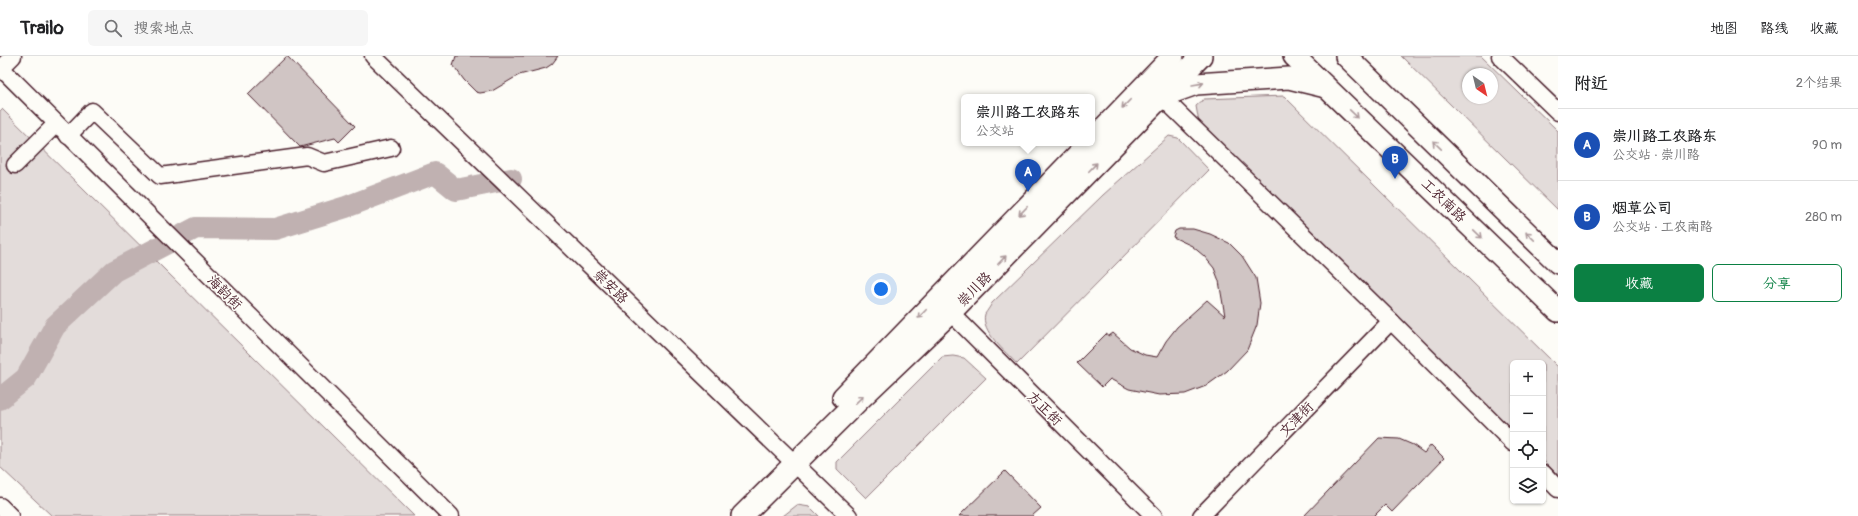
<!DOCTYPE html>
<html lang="zh">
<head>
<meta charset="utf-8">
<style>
	body { margin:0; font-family:Pangolin,"LXGW WenKai TC",sans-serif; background:#f6f6f6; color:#202124 }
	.controls { position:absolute; right:12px; bottom:12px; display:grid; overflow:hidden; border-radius:6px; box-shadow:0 1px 3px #0004 }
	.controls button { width:36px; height:36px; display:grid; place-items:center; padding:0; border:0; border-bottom:1px solid #e0e0e0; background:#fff; color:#202124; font:20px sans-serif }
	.compass { position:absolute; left:1462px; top:12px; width:36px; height:36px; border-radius:50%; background:#fff; box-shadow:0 1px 3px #0004; rotate:145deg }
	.you { position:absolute; left:881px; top:233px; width:14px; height:14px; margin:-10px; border:3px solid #fff; border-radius:50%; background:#1a73e8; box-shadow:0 0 0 6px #1a73e833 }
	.badge { display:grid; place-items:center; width:26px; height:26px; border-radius:50%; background:#0b8043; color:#fff; font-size:13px; font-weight:700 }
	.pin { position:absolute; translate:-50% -33px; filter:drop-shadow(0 1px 2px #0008) }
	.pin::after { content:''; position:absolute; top:21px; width:14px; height:12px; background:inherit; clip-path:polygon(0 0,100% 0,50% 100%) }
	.popup { position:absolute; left:961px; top:38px; width:134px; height:52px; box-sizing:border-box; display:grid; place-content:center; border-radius:6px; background:#fff; filter:drop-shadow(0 1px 3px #0005); font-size:13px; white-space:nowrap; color:#757577 }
	.popup b { font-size:15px; color:#202124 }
	.popup::after { content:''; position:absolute; left:50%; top:100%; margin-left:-8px; border:8px solid transparent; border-top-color:#fff }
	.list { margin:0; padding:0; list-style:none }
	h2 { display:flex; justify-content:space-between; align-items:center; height:52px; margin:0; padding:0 16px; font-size:17px }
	h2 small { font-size:13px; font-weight:400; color:#757577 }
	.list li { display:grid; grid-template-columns:26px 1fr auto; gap:12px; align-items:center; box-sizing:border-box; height:72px; padding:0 16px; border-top:1px solid #e0e0e0 }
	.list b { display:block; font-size:15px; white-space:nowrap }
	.list p { margin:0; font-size:13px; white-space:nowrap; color:#757577 }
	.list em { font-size:13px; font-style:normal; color:#757577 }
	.actions { display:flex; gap:8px; padding:12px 16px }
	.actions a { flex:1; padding:9px 0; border:1px solid #0b8043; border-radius:6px; text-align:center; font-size:14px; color:#0b8043 }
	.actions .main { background:#0b8043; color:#fff }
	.icon { flex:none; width:22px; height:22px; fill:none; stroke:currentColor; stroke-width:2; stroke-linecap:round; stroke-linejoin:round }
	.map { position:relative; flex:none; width:1558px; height:460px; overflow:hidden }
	header { display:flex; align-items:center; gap:24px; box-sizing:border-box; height:56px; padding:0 20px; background:#fff; border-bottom:1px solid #e0e0e0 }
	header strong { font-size:19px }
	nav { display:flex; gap:22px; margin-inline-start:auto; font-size:14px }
	.search { width:280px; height:36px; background:#f6f6f6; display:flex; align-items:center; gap:10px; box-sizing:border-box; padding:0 14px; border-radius:6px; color:#757577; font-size:15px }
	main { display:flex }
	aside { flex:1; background:#fff }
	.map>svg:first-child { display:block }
	.green { fill:#e3dcda; stroke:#967e82; fill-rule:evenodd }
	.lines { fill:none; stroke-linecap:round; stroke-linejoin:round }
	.river { stroke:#c0b1b1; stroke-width:22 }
	.building { fill:#d0c5c4; stroke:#4a1f2b }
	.minor-casing { stroke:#4a1f2b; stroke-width:19 }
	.major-casing { stroke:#4a1f2b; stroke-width:24 }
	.minor { stroke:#fdfcf7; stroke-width:16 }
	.major { stroke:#fdfcf7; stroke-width:21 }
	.oneway { stroke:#ac999b }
	.labels { text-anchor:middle; stroke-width:3; stroke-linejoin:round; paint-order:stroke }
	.street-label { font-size:14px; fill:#4a1f2b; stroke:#fdfcf7 }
</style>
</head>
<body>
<header>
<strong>Trailo</strong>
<div class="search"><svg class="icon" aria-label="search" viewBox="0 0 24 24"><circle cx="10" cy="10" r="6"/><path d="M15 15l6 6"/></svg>搜索地点</div>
<nav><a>地图</a><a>路线</a><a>收藏</a></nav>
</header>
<main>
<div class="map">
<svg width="1558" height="460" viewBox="0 0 1558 460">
	<rect width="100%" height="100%" fill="#fdfcf7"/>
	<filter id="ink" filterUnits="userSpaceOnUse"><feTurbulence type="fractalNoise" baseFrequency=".025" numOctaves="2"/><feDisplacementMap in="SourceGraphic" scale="8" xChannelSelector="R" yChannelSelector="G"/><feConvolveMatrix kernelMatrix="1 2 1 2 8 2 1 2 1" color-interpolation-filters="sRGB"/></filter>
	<g filter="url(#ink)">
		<g class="green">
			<path d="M1401 0H1481L1558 75V154ZM1468 18H1492V42H1468Z"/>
			<polygon points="1284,40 1558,311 1558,419 1543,404 1543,307 1513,307 1513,375 1199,67 1196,50 1204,43"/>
			<polygon points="2,53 414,460 52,460 0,411 0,55"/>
			<path d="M1169 80 1178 82 1209 114 1017 308C1006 296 980 275 985 258 987 255 990 251 992 247L1103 139Z"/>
			<polygon points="953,300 964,302 986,322 866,442 837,413 837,406 942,301"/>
			<polygon points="797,449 810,451 819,460 783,460"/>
		</g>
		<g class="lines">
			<polyline class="river" points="0,343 26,322 55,270 114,215 196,172 275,173 346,151 435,117 456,134 511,123"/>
		</g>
		<g class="building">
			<polygon points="287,0 355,70 339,86 335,82 300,91 248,38"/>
			<polygon points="456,0 558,0 552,8 546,12 519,19 492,35 480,37 476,36 464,24 453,9"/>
			<polygon points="1179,173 1193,173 1210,178 1229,187 1242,200 1256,222 1260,247 1257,269 1247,294 1227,315 1206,330 1185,338 1159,339 1129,333 1110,323 1102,331 1077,307 1106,278 1109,280 1113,277 1130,292 1145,299 1157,301 1166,285 1177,271 1207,244 1225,260 1219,225 1214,212 1204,200 1192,190 1173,181 1175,175"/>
			<polygon points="1379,382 1399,383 1413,389 1424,397 1431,389 1444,402 1392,456 1385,449 1374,460 1304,460"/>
			<polygon points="1005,415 1041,452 1032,460 959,460"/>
		</g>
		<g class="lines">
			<defs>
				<g id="minor">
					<polyline points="373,0 849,460"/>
					<polyline points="1500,0 1558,56"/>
					<polyline points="0,11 451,460"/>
					<polyline points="0,13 13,0"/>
					<polyline points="1162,41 1391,265 1513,387"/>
					<polyline points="68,80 92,55 160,120 307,100 324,107 391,92"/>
					<polyline points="15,109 56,68"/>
					<polyline points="943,249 1154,460"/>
					<polyline points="1543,417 1558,433"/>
					<polyline points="0,450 10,460"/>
					<polyline points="1201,460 1391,265"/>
				</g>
				<g id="major">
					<polyline points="1294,0 1558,255"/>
					<polyline points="1346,0 1558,207"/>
					<polyline points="1168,38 1196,28 1289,22 1326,31"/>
					<polyline points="1092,84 1173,0"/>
					<polyline points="843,341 1089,87"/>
					<polyline points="742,460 862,341 950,257 1201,0"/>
				</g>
			</defs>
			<use href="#minor" class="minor-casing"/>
			<use href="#major" class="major-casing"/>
			<use href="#minor" class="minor"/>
			<use href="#major" class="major"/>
		</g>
		<defs><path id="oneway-shaft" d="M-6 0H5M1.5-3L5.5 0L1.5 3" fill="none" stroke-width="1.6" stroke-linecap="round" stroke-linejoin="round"/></defs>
		<g class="oneway">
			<use href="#oneway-shaft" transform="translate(1198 28) rotate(-10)"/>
			<use href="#oneway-shaft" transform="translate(1126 48) rotate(134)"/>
			<use href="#oneway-shaft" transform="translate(1354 58) rotate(44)"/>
			<use href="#oneway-shaft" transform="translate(1437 89) rotate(-136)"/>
			<use href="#oneway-shaft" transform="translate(1093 111) rotate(-46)"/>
			<use href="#oneway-shaft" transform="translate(1023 155) rotate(134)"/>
			<use href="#oneway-shaft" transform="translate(1478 178) rotate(44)"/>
			<use href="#oneway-shaft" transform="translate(1530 180) rotate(-136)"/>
			<use href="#oneway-shaft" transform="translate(1002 204) rotate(-46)"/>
			<use href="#oneway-shaft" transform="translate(922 258) rotate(134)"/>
			<use href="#oneway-shaft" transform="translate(859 344) rotate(-44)"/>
		</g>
	</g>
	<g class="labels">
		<g class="street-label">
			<text transform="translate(1444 144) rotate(44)" y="5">工农南路</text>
			<text transform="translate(611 230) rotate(44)" y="5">崇安路</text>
			<text transform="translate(974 233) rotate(-46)" y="5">崇川路</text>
			<text transform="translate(225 236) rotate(45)" y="5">海韵街</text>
			<text transform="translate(1045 352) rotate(45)" y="5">方正街</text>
			<text transform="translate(1296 363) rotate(-46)" y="5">文津街</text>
		</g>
	</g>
</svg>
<div class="controls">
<button>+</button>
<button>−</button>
<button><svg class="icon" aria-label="locate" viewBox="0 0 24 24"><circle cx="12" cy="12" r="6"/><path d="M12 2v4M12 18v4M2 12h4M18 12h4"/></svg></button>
<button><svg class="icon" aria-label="layers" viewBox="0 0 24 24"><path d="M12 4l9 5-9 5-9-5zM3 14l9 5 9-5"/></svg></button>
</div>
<svg class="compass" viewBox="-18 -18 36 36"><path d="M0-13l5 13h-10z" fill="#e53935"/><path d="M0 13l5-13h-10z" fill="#757577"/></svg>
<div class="you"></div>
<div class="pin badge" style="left:1028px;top:136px;background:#1a4fb4">A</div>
<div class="popup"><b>崇川路工农路东</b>公交站</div>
<div class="pin badge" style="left:1395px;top:123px;background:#1a4fb4">B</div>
</div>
<aside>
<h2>附近<small>2个结果</small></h2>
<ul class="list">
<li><span class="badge" style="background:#1a4fb4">A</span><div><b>崇川路工农路东</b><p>公交站 · 崇川路</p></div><em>90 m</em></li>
<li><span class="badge" style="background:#1a4fb4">B</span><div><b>烟草公司</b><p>公交站 · 工农南路</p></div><em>280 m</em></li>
</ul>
<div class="actions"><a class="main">收藏</a><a>分享</a></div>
</aside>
</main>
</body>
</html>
